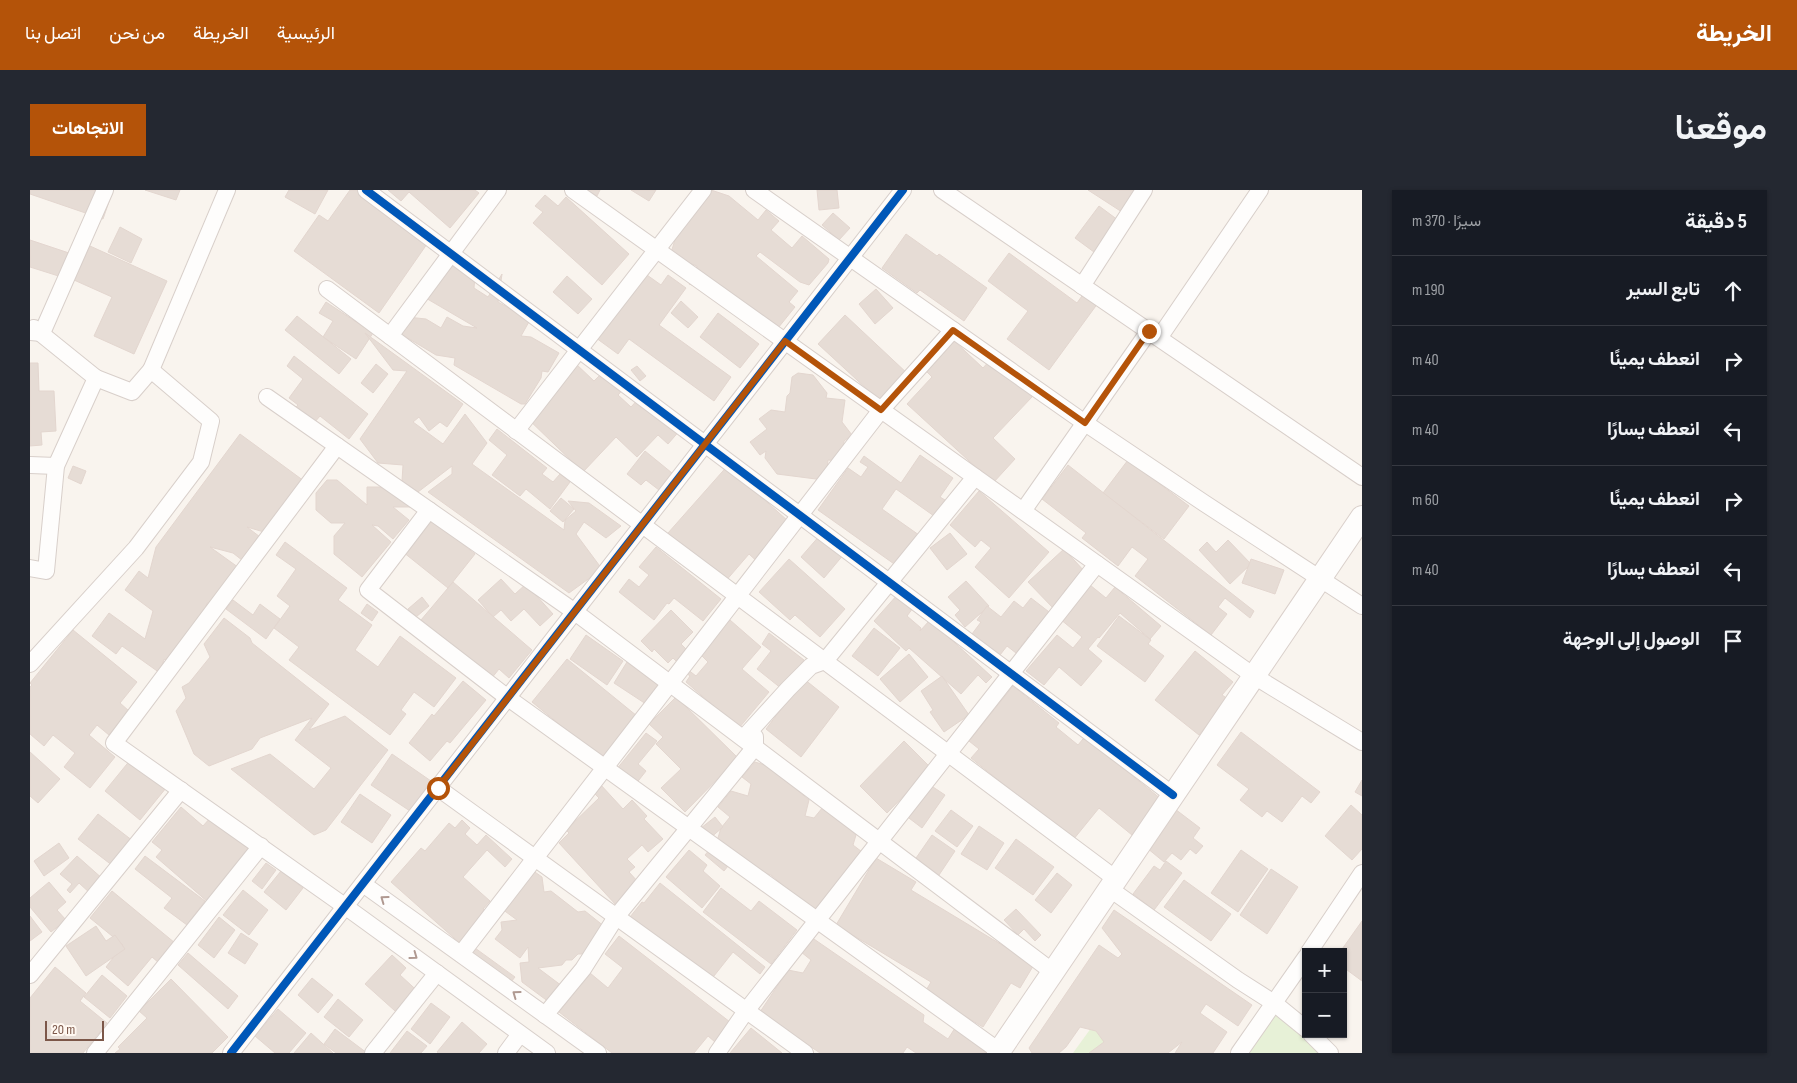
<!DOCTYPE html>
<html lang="ar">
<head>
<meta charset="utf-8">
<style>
	body { margin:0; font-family:"Sofia Sans Condensed",Vazirmatn,sans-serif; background:#242831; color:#f1f3f6; direction:rtl }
	.controls { position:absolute; right:15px; bottom:15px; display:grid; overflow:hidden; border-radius:0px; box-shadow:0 1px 4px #0004 }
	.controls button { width:45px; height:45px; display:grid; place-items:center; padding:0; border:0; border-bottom:1px solid #363941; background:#171b24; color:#f1f3f6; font:25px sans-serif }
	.scale { position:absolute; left:15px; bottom:12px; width:59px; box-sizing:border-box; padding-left:5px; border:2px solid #7c5749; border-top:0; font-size:14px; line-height:18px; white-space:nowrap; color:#7c5749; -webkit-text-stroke:4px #fff8f1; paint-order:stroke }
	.stop { position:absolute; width:15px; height:15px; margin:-11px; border:4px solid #b45309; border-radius:50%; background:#fff }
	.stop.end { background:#b45309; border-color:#fff; box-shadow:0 1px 5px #0008 }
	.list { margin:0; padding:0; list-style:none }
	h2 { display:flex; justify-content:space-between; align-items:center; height:65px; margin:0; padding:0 20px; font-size:21px }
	h2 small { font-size:16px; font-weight:400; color:#9ea1a6 }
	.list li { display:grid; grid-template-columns:32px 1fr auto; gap:15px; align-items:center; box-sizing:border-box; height:70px; padding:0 20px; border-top:1px solid #363941 }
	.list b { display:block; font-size:19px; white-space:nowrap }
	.list em { font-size:16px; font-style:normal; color:#9ea1a6 }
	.icon { flex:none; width:28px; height:28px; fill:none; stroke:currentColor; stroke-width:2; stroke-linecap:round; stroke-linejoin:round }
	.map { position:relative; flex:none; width:1332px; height:863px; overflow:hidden; direction:ltr; border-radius:0px }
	header { display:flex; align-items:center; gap:30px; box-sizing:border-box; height:70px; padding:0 25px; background:#b45309; color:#fff }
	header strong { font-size:24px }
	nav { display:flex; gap:28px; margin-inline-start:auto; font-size:18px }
	.intro { display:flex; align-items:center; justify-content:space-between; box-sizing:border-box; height:120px; padding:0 30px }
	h1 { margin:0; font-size:35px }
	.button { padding:12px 22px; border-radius:0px; background:#b45309; color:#fff; font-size:18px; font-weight:700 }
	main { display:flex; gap:30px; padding:0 30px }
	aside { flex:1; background:#171b24; border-radius:0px; box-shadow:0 1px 4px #0004 }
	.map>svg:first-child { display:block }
	.green { fill:#e7f1d7 }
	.building { fill:#e6dcd5; stroke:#e3d6cf }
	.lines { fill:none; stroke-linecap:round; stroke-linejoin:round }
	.street-casing { stroke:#d8cfca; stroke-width:18 }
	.secondary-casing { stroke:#dad0cb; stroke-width:24 }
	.street { stroke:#fefdfc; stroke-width:16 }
	.secondary { stroke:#fefdfc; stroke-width:22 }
	.cycleway-casing { stroke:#fff8f1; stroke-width:11 }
	.cycleway { stroke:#0057b8; stroke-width:8 }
	.oneway { stroke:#b09991 }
	.route { stroke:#b45309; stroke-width:6 }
</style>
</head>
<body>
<header>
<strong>الخريطة</strong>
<nav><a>الرئيسية</a><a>الخريطة</a><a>من نحن</a><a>اتصل بنا</a></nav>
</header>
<div class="intro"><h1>موقعنا</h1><a class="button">الاتجاهات</a></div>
<main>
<aside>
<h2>5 دقيقة<small>سيرًا · 370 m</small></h2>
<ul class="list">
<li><svg class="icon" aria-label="ahead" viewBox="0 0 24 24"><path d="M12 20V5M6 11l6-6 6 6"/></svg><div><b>تابع السير</b></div><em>190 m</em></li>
<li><svg class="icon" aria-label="right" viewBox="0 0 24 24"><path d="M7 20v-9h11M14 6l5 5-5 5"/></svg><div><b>انعطف يمينًا</b></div><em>40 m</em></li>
<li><svg class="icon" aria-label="left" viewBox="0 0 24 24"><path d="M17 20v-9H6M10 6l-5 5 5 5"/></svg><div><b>انعطف يسارًا</b></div><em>40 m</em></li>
<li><svg class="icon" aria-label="right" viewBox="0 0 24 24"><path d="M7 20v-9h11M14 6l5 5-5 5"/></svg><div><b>انعطف يمينًا</b></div><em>60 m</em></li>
<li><svg class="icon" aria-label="left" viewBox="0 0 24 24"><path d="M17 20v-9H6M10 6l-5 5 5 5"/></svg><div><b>انعطف يسارًا</b></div><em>40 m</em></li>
<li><svg class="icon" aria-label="arrive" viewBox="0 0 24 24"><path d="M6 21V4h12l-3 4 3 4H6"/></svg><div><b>الوصول إلى الوجهة</b></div></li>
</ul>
</aside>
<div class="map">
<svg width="1332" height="863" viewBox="0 0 1332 863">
	<rect width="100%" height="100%" fill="#f9f4ee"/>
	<g class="green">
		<polygon points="1244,813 1298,863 1209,863"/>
		<polygon points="1077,816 1115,863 1043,863"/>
	</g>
	<g class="building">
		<polygon points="0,0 83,0 73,29 0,4"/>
		<polygon points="115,0 150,0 146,10"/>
		<polygon points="259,0 298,0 285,24 255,7"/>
		<polygon points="320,0 329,0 397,54 349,123 264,61 289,25 298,31"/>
		<polygon points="358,0 445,0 449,3 420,38 379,2 371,11"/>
		<polygon points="556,0 570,0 567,6"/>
		<polygon points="601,0 626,0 619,11"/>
		<polygon points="681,0 699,6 728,30 736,20 749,31 741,40 762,58 772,46 799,69 798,73 779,95 770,92 730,62 726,66 768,101 759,112 765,117 748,138 674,99 659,94 663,89 667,76 640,66 648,40"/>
		<polygon points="787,0 807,0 809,18 789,20"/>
		<polygon points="1058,0 1105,0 1092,22"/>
		<polygon points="515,5 528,16 536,7 599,64 572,95 503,33 513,22 505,16"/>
		<polygon points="1069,16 1092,33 1068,65 1045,48"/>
		<polygon points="803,23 820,38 809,50 792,35"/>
		<polygon points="90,37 112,49 101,73 78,62"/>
		<polygon points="876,44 907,66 909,64 957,98 934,131 890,100 887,103 852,78"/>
		<polygon points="0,50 45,65 38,89 0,77"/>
		<polygon points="60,56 137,91 104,164 64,146 82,107 44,90"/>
		<polygon points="979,63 1047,113 1054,103 1068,113 1019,180 977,149 998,121 958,91"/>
		<polygon points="416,69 445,86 444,98 458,107 472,84 468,112 500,130 491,146 501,147 529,163 518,182 512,181 511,188 495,214 491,214 424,175 425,168 406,165 361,138 368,126 396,129 411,138 417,127 433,136 447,138 394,107"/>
		<polygon points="610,80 631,95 638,85 656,98 629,135 701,187 684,211 599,149 588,164 562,145"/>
		<polygon points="537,86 562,109 548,124 523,102"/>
		<polygon points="846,99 863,118 845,134 829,114"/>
		<polygon points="651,111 668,127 658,138 641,123"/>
		<polygon points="296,112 343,143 326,169 293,147 303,131 289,123"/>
		<polygon points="688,123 729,154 710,178 670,147"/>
		<polygon points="815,125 879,185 853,214 788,154"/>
		<polygon points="267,126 321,169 309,184 255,140"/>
		<polygon points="335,143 433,214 417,237 410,232 399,241 389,227 383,232 413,254 435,224 457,253 442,274 534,340 535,330 546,321 538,311 559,313 591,336 576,348 554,332 546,344 572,379 539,403 398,302 422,284 422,276 388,302 372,291 373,275 348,273 330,249 377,181 363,180"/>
		<polygon points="920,147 953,178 961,169 1002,207 963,248 985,269 963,293 877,214 902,187 892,177"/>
		<polygon points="264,166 338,224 319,249 290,226 284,233 265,218 268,215 259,208 273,189 257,176"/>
		<polygon points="0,173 8,173 9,201 24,201 26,241 11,242 12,255 0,256"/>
		<polygon points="545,173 564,191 578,177 597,195 588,205 601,217 611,206 651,239 638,254 628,245 607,267 586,247 553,282 495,226"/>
		<polygon points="346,174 358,184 343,203 331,193"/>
		<polygon points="607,176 616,186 610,191 601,180"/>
		<polygon points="768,183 783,185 797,203 796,208 815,210 812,232 822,245 814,251 812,271 798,270 797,281 786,289 747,284 735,268 736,261 730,265 720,252 737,239 729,229 741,220 755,222 757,206 760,203 762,187"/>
		<polygon points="467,239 517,278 512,284 523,292 530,284 540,292 520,319 496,299 490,306 462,285 477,265 459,250"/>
		<polygon points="210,244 274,291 244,345 217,337 234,350 217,374 203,363 180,357 212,380 191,409 209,422 177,413 164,460 157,470 153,467 145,477 134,469 130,483 92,456 86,464 62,446 79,423 115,449 123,421 95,400 109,381 118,388 126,357"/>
		<polygon points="615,261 642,283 629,300 616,290 611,295 597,284"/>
		<polygon points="890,265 923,288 910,307 915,310 904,326 866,299 852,319 889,345 867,376 788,320 818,278 831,287 838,277 830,272 834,266 871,293"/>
		<polygon points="1098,270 1159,316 1134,349 1073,303"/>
		<polygon points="700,273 710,288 767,339 733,377 719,364 694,393 638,343"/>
		<polygon points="1038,275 1224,421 1220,428 1195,408 1188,417 1197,424 1181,445 1105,386 1118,369 1102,357 1088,376 1052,348 1056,343 1012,309"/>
		<polygon points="43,276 56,281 51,294 38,288"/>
		<polygon points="297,290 307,290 337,315 337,297 356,297 380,317 363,317 379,330 363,349 348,336 342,335 361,352 332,387 304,364 304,346 315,333 301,333 286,320 286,303"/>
		<polygon points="949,301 1019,362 979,408 945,377 961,358 951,350 945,357 920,335"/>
		<polygon points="531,308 544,319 533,332 520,321"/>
		<polygon points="395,324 445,364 418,398 368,358"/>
		<polygon points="920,343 937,364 917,380 900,358"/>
		<polygon points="791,344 814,364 794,388 771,367"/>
		<polygon points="1198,350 1221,374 1200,394 1169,360 1177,352 1186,362"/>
		<polygon points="255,352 317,398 308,410 342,435 325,460 348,477 370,446 426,488 404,517 384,502 371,520 376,524 360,545 259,470 269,457 244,438 260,416 247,406 266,379 246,365"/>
		<polygon points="626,357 691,409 673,431 644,408 639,414 637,413 624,430 589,402 599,389 609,397 619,385 609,377"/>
		<polygon points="1034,359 1055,382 1034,401 1039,405 1024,419 998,392"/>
		<polygon points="759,369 815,419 790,447 765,425 760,430 729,402"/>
		<polygon points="1221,369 1254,380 1245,404 1212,393"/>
		<polygon points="471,389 485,404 496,394 523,424 510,436 494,419 481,431 471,420 463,427 448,410"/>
		<polygon points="936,391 959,416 935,437 925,425 930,420 918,407"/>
		<polygon points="423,392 502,460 479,488 469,479 461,489 391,430"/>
		<polygon points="1060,395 1076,408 1085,397 1131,436 1120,449 1090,423 1069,448 1068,447 1058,459 1072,471 1051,496 1029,477 1014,495 996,481 1027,445 1043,458 1052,447 1030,429"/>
		<polygon points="868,404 883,418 877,426 891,438 890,441 900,430 962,487 956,493 948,485 931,504 879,458 876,461 844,431"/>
		<polygon points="392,407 399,416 386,427 378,419"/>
		<polygon points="1001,408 1023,425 1009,444 1003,440 986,463 977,456 970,465 942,444 951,432 947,430 957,416 971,427 984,411 993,418"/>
		<polygon points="203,410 223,425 230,414 250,429 236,449 196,419"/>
		<polygon points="337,414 348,422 342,431 331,423"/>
		<polygon points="641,420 663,442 651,454 661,464 650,475 643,468 638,473 624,459 622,462 611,451"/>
		<polygon points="1089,426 1121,450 1118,454 1134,466 1115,492 1067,456"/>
		<polygon points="194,428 220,448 222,453 299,514 279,540 315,526 358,560 296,640 284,645 201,579 240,564 284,599 301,578 265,550 282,528 230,548 222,559 179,576 164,564 146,521 156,508 152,497 159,493 180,467 174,454"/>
		<polygon points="700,430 731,457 712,479 739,502 709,538 656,492 660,486 655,482 657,479 666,486 678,472 670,464"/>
		<polygon points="844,438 870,458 848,486 822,466"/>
		<polygon points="43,440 107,492 90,513 99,521 79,545 67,535 59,545 85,567 60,598 34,577 45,563 23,545 14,556 0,544 0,497 2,495 0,493"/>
		<polygon points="739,443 774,470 752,499 727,479 741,461 732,454"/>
		<polygon points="556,445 593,471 577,495 540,469"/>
		<polygon points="1165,461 1203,492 1192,505 1198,509 1169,545 1125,510"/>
		<polygon points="879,464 898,487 870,512 850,489"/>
		<polygon points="537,469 607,526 577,573 502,512"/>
		<polygon points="597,472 631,497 619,516 584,493"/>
		<polygon points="912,486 939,525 914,542 900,522 903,520 891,501"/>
		<polygon points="774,489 809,517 771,567 736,539"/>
		<polygon points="433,491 456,510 420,553 417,551 400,571 379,553 402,524 404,526"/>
		<polygon points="983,496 1029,533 1026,537 1048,555 1062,538 1078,566 1131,609 1102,645 1069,618 1043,650 941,568 949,559 939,551"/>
		<polygon points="646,507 708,568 655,622 631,598 651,579 626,554 633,547 619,534"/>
		<polygon points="1211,542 1290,602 1281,613 1272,606 1252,632 1237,621 1232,627 1210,610 1219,599 1187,575"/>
		<polygon points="616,543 627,551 608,574 616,581 605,595 586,580"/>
		<polygon points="874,551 901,578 857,623 830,596"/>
		<polygon points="0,562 30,589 8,613 0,606"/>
		<polygon points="362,564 401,591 380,621 341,595"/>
		<polygon points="101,569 136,598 110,630 75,601"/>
		<polygon points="725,572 738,576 779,610 775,626 784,628 793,617 826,645 823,655 836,665 784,729 763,704 741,685 707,675 702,671 694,681 675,665 687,651 691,638 700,627 688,617 701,601 718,606 721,594 712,587"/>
		<polygon points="1332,590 1332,606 1325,602"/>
		<polygon points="897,593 915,605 892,638 875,625"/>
		<polygon points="570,594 593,619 602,610 617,626 614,629 633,649 618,662 612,655 597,669 605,677 599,682 609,693 586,715 529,653 539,643 536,640 569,608 562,601"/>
		<polygon points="330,604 361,625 342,653 311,632"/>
		<polygon points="1321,615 1332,625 1332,659 1322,670 1295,646"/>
		<polygon points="1141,616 1170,638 1163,648 1173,656 1166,664 1160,659 1151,670 1142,663 1134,672 1117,658"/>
		<polygon points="151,617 173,636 181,627 222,662 179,713 126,667 132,660 122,652"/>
		<polygon points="921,620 943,636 927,657 905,641"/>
		<polygon points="68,624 103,651 83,676 48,649"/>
		<polygon points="685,627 693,637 679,649 671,638"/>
		<polygon points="432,630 440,638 435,644 447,655 456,645 482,669 475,677 457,660 433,687 460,711 453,719 461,725 433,756 361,692 391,658 395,661 419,633 425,638"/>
		<polygon points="949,636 974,653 957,680 931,664"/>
		<polygon points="902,645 925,661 907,688 884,671"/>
		<polygon points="986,649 1024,677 1003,705 965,678"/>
		<polygon points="29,653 39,668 14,686 4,671"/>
		<polygon points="659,660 677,675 673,681 690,696 672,718 636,687"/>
		<polygon points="1211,660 1238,679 1208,722 1181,703"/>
		<polygon points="47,666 74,690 61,704 49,693 40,703 37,700 42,694 30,684"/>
		<polygon points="115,666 175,711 157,735 134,718 142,708 105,679"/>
		<polygon points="846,668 886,692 881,700 982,761 1005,773 990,798 981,793 953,837 895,802 901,792 806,735"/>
		<polygon points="1136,671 1152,683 1124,720 1103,704 1124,676 1130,680"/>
		<polygon points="236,673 246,680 232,699 222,691"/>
		<polygon points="1241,679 1268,697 1237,744 1210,725"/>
		<polygon points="502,680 512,687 514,702 521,701 548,722 555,721 575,737 555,764 548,764 542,770 536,770 532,775 508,778 532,796 519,812 492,792 490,773 499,772 498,757 490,768 465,749 472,740 471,732 487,730 472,719"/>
		<polygon points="251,681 273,698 256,720 234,702"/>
		<polygon points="1027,683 1042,695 1021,723 1005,710"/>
		<polygon points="1154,690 1201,724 1181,751 1134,717"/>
		<polygon points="19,692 36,712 27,720 36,730 21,742 0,717 0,708"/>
		<polygon points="630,693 735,777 730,784 703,762 680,791 600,727 612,712 614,713"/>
		<polygon points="691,698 721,721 729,711 767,740 741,774 673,722"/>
		<polygon points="213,700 238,720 219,745 193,725"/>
		<polygon points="82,701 145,753 129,773 122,767 98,796 76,777 93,755 60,728"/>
		<polygon points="986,719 1011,745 1005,751 994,739 988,745 974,730"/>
		<polygon points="1084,720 1222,815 1208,836 1176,814 1170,823 1197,842 1183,863 1145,863 1152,852 1138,863 1059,863 1074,852 1066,841 1050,837 1036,857 1029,863 1002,863 999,858 1069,755 1088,768 1092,764 1072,738"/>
		<polygon points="0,726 12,742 0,751"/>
		<polygon points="189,727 205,740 184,768 168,755"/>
		<polygon points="1332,731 1332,791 1313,777 1313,762 1310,762"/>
		<polygon points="66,736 76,751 85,745 95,759 56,786 36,756"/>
		<polygon points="211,743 228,754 215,774 198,763"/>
		<polygon points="589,746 700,832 685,852 678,846 664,863 582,863 529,822 560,783 578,798 593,778 575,764"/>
		<polygon points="781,747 894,825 893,832 918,849 925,838 957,860 955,863 886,863 877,857 873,863 790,863 730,822 758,780 773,783 781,770 771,762"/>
		<polygon points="445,758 485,787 477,797 438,768"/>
		<polygon points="158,763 208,806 198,819 148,775"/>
		<polygon points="362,765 376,778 370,785 394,807 374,829 335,794"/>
		<polygon points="25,777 56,803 50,811 77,833 53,863 0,863 0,808"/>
		<polygon points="72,785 97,806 80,828 54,807"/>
		<polygon points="282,788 303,805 288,823 268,805"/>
		<polygon points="141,789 198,847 182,863 85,863 90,859 88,857 117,828 109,821"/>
		<polygon points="308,809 333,830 319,847 294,827"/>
		<polygon points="401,813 420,827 400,854 381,839"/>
		<polygon points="248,819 276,843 259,863 245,863 225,846"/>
		<polygon points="432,832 457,854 449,863 408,863 407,862"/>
		<polygon points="721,838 752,863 700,863"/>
		<polygon points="305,839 337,863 306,863 294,854"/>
		<polygon points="377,841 397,856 391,863 360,863"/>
		<polygon points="281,843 303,863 264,863"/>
	</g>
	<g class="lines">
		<defs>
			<g id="street">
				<polyline points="336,0 1143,605"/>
				<polyline points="543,0 1224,486 1332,552"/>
				<polyline points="724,0 1055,233 1174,313 1332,416"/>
				<polyline points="912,0 1332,287"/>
				<polyline points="1052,96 1114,0"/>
				<polyline points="297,99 1086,689"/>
				<polyline points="4,138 66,188"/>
				<polyline points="0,142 12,143 75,0"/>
				<polyline points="360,146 468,0"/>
				<polyline points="1129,148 1230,0"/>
				<polyline points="121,180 197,0"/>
				<polyline points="237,207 545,422 1023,782"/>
				<polyline points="486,241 673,0"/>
				<polyline points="307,256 84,553 316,717 517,863"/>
				<polyline points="0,275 26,276"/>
				<polyline points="399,320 338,400 478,508 969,861"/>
				<polyline points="993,321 1119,141"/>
				<polyline points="0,378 16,381 26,276 66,188 102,202 121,180 181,231 171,272 106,358 0,474"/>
				<polyline points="408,598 775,863"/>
				<polyline points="333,694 568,863"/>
				<polyline points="1080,699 1208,790 1244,813 1276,839"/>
				<polyline points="1279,762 1332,683"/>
				<polyline points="431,764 851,220 923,140"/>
				<polyline points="0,785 151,600"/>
				<polyline points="515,825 553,779 586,727 725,557 725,547 718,543 758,499 781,476 795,471 945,287"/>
				<polyline points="1281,844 1300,863"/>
				<polyline points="65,863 231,656"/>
				<polyline points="201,863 873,0"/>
				<polyline points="343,863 407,783"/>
				<polyline points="476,863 490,844"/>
				<polyline points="687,863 716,821 1067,374"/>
				<polyline points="1209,863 1276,767"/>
			</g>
			<polyline id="secondary" points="968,863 1332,327"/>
		</defs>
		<use href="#street" class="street-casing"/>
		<use href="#secondary" class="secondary-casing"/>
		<use href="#street" class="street"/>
		<use href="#secondary" class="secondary"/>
		<defs>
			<g id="cycleway">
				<polyline points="336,0 1143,605"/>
				<polyline points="201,863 873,0"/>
			</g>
		</defs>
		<use href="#cycleway" class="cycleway-casing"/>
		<use href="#cycleway" class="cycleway"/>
	</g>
	<defs><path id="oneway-chevron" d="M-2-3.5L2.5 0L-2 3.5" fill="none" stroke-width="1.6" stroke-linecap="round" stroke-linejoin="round" transform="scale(1.25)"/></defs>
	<g class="oneway">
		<use href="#oneway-chevron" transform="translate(354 709) rotate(-144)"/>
		<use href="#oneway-chevron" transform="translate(384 766) rotate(36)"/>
		<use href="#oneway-chevron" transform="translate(486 804) rotate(-144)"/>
	</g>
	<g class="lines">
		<polyline class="route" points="408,598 755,151 851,220 923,140 1055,233 1119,141"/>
	</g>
</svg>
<div class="controls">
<button>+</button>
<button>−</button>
</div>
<div class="scale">20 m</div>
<div class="stop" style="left:408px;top:598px"></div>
<div class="stop end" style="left:1119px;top:141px"></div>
</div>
</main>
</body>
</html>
